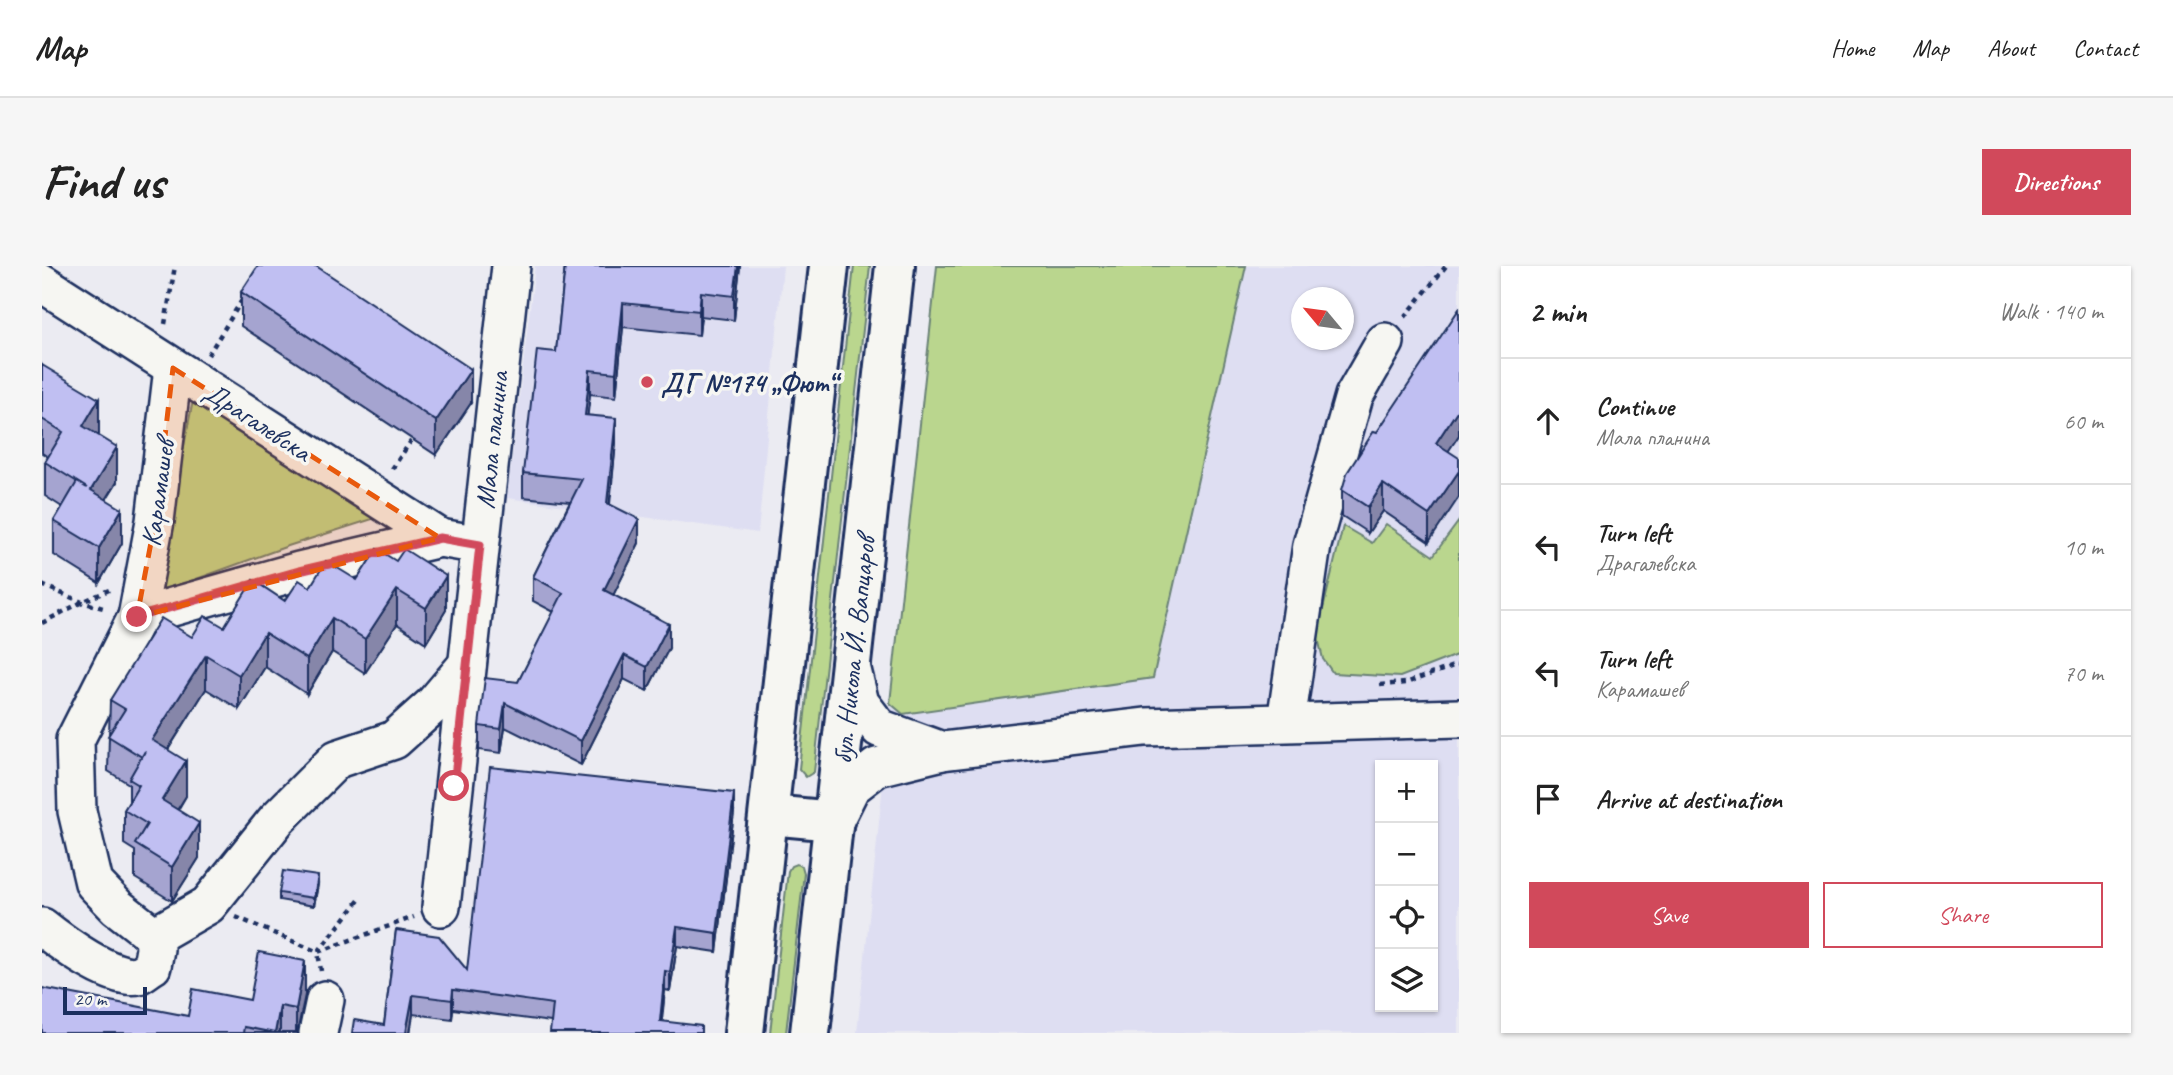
<!DOCTYPE html>
<html lang="en">
<head>
<meta charset="utf-8">
<style>
	body { margin:0; font-family:Caveat,sans-serif; background:#f6f6f6; color:#222 }
	.controls { position:absolute; right:21px; bottom:21px; display:grid; overflow:hidden; border-radius:0px; box-shadow:0 2px 5px #0004 }
	.controls button { width:63px; height:63px; display:grid; place-items:center; padding:0; border:0; border-bottom:2px solid #e0e0e0; background:#fff; color:#222; font:35px sans-serif }
	.compass { position:absolute; left:1249px; top:21px; width:63px; height:63px; border-radius:50%; background:#fff; box-shadow:0 2px 5px #0004; rotate:299deg }
	.scale { position:absolute; left:21px; bottom:18px; width:84px; box-sizing:border-box; padding-left:7px; border:4px solid #1b2f5e; border-top:0; font-size:19px; line-height:24px; white-space:nowrap; color:#1b2f5e; -webkit-text-stroke:5px #f6f6f2; paint-order:stroke }
	.stop { position:absolute; width:21px; height:21px; margin:-16px; border:5px solid #d1495b; border-radius:50%; background:#fff }
	.stop.end { background:#d1495b; border-color:#fff; box-shadow:0 2px 7px #0008 }
	.list { margin:0; padding:0; list-style:none }
	h2 { display:flex; justify-content:space-between; align-items:center; height:91px; margin:0; padding:0 28px; font-size:30px }
	h2 small { font-size:23px; font-weight:400; color:#767676 }
	.list li { display:grid; grid-template-columns:46px 1fr auto; gap:21px; align-items:center; box-sizing:border-box; height:126px; padding:0 28px; border-top:2px solid #e0e0e0 }
	.list b { display:block; font-size:26px; white-space:nowrap }
	.list p { margin:0; font-size:23px; white-space:nowrap; color:#767676 }
	.list em { font-size:23px; font-style:normal; color:#767676 }
	.actions { display:flex; gap:14px; padding:21px 28px }
	.actions a { flex:1; padding:16px 0; border:2px solid #d1495b; border-radius:0px; text-align:center; font-size:24px; color:#d1495b }
	.actions .main { background:#d1495b; color:#fff }
	.icon { flex:none; width:38px; height:38px; fill:none; stroke:currentColor; stroke-width:2; stroke-linecap:round; stroke-linejoin:round }
	.map { position:relative; flex:none; width:1417px; height:767px; overflow:hidden; border-radius:0px }
	header { display:flex; align-items:center; gap:42px; box-sizing:border-box; height:98px; padding:0 35px; background:#fff; border-bottom:2px solid #e0e0e0 }
	header strong { font-size:33px }
	nav { display:flex; gap:38px; margin-inline-start:auto; font-size:24px }
	.intro { display:flex; align-items:center; justify-content:space-between; box-sizing:border-box; height:168px; padding:0 42px }
	h1 { margin:0; font-size:49px }
	.button { padding:18px 32px; border-radius:0px; background:#d1495b; color:#fff; font-size:24px; font-weight:700 }
	main { display:flex; gap:42px; padding:0 42px }
	aside { flex:1; background:#fff; border-radius:0px; box-shadow:0 2px 5px #0004 }
	.map>svg:first-child { display:block }
	.built { fill:#dedef2; fill-rule:evenodd }
	.green { fill:#bad68e; stroke:#6a8276; stroke-width:2 }
	.lines { fill:none; stroke-linecap:round; stroke-linejoin:round }
	.minor-casing { stroke:#1b2f5e; stroke-width:42 }
	.major-casing { stroke:#1b2f5e; stroke-width:44 }
	.path { stroke:#1b2f5e; stroke-width:4.5; stroke-dasharray:5 5; stroke-linecap:butt }
	.minor { stroke:#f6f6f2; stroke-width:37 }
	.major { stroke:#f6f6f2; stroke-width:38 }
	.wall { fill:#a5a4d0; stroke:#1b2f5e; stroke-width:2 }
	.shaded-wall { fill:#8686a9; stroke:#1b2f5e; stroke-width:2 }
	.building { fill:#c0bff2; stroke:#1b2f5e; stroke-width:2 }
	.route { stroke:#d1495b; stroke-width:9 }
	.marked { fill:#e8590c; fill-opacity:0.2; stroke:#e8590c; stroke-width:5; stroke-dasharray:14 9; stroke-linejoin:round }
	.poi-dot { fill:#d1495b; stroke:#f6f6f2; stroke-width:2.5 }
	.labels { text-anchor:middle; stroke-width:7; stroke-linejoin:round; paint-order:stroke }
	.poi-label { font-size:28px; font-weight:bold; fill:#1b2f5e; stroke:#f6f6f2; text-anchor:start }
	.street-label { font-size:28px; fill:#1b2f5e; stroke:#f6f6f2 }
</style>
</head>
<body>
<header>
<strong>Map</strong>
<nav><a>Home</a><a>Map</a><a>About</a><a>Contact</a></nav>
</header>
<div class="intro"><h1>Find us</h1><a class="button">Directions</a></div>
<main>
<div class="map">
<svg width="1417" height="767" viewBox="0 0 1417 767">
	<rect width="100%" height="100%" fill="#ebebf2"/>
	<filter id="ink" filterUnits="userSpaceOnUse"><feTurbulence type="fractalNoise" baseFrequency=".0143" numOctaves="2"/><feDisplacementMap in="SourceGraphic" scale="14" xChannelSelector="R" yChannelSelector="G"/><feConvolveMatrix kernelMatrix="1 2 1 2 8 2 1 2 1" color-interpolation-filters="sRGB"/></filter>
	<g filter="url(#ink)">
		<g class="built">
			<polygon points="493,0 741,0 716,267 465,232"/>
			<path d="M895 0H1417V767H815ZM1260 32H1302V74H1260ZM1338 499H1391V741H1338Z"/>
		</g>
		<g class="green">
			<polygon points="812,0 828,0 772,506 764,511 757,503"/>
			<polygon points="895,0 1204,0 1111,412 861,448 848,437"/>
			<polygon points="153,124 340,250 246,280 113,328"/>
			<polygon points="1417,255 1417,388 1358,411 1291,407 1281,393 1275,368 1301,260 1330,277 1344,258 1391,290"/>
			<polygon points="754,598 760,600 762,607 744,767 728,767 746,605 749,600"/>
		</g>
		<g class="lines">
			<defs>
				<g id="minor">
					<polyline points="0,17 398,272 438,279"/>
					<polyline points="95,351 257,305 398,272"/>
					<polyline points="809,400 818,437 837,462 900,485"/>
					<polyline points="1244,456 1270,279 1312,130 1343,76"/>
					<polyline points="792,555 809,521 835,501 900,485 1103,461 1417,452"/>
					<polyline points="399,641 469,0"/>
					<path d="M0 661C19 676 71 715 96 709 101 707 106 702 110 700L113 683 112 670 75 641 52 617 35 545 33 474 95 351 113 255 131 102"/>
					<polyline points="112,670 166,639 235,553 295,493 352,474 391,439 425,399"/>
					<polyline points="276,767 283,734"/>
				</g>
				<g id="major">
					<polyline points="728,549 792,555"/>
					<polyline points="702,767 787,0"/>
					<polyline points="768,767 853,0"/>
				</g>
			</defs>
			<use href="#minor" class="minor-casing"/>
			<use href="#major" class="major-casing"/>
			<g class="path">
				<polyline points="1363,51 1404,0"/>
				<polyline points="123,58 133,0"/>
				<polyline points="166,89 200,34"/>
				<polyline points="350,203 369,175"/>
				<polyline points="0,319 40,336 65,343"/>
				<polyline points="0,357 40,336 67,324"/>
				<polyline points="1338,419 1364,417 1417,398"/>
				<polyline points="194,651 276,686 372,651"/>
				<polyline points="279,705 276,686 318,633"/>
			</g>
			<use href="#minor" class="minor"/>
			<use href="#major" class="major"/>
		</g>
		<g class="wall">
			<polygon points="523,0 698,0 692,54 659,50 657,69 581,61 574,131 548,128 545,149 574,176 568,238 597,277 571,329 627,382 605,425 582,413 539,499 463,461 459,487 437,484 437,460 476,416 512,346 491,335 491,311 528,236 481,231 481,207 514,86"/>
			<polygon points="199,26 429,137 394,189 199,60"/>
			<polygon points="0,99 57,168 56,170 75,216 64,233 80,277 57,317 12,289 12,255 20,241 3,230 3,196 6,191 0,187"/>
			<polygon points="1335,166 1417,169 1406,185 1387,276 1341,245 1326,267 1300,250 1300,224"/>
			<polygon points="335,283 404,344 384,377 355,358 323,407 290,386 265,428 223,401 197,443 164,423 126,484 144,530 136,544 157,592 130,635 93,612 93,585 82,578 82,544 87,536 87,518 66,505 68,434 150,371 182,361 243,335 268,321 315,314"/>
			<polygon points="692,546 675,686 635,680 628,725 623,724 620,755 659,767 509,756 411,743 410,753 371,748 368,767 310,767 342,759 354,664 425,704"/>
			<polygon points="276,618 272,640 237,634 237,627"/>
			<polygon points="263,729 255,767 0,767 146,750 208,734"/>
		</g>
		<g class="shaded-wall">
			<polygon points="696,0 698,0 692,54 692,30"/>
			<polygon points="659,26 659,50 657,69 657,45"/>
			<polygon points="581,37 581,61 574,131 574,107"/>
			<polygon points="429,103 429,137 394,189 394,155"/>
			<polygon points="548,104 548,128 543,173 543,149"/>
			<polygon points="57,133 57,168 41,195 41,160"/>
			<polygon points="1417,142 1417,169 1394,204 1394,177"/>
			<polygon points="574,152 574,176 565,261 565,237"/>
			<polygon points="75,181 75,216 49,258 49,224"/>
			<polygon points="1417,205 1417,231 1387,276 1387,249"/>
			<polygon points="1341,218 1341,245 1326,267 1326,241"/>
			<polygon points="80,243 80,277 57,317 57,282"/>
			<polygon points="597,253 597,277 562,348 562,324"/>
			<polygon points="404,310 404,344 384,377 384,342"/>
			<polygon points="355,324 355,358 323,407 323,373"/>
			<polygon points="290,352 290,386 265,428 265,393"/>
			<polygon points="627,358 627,382 605,425 605,401"/>
			<polygon points="223,367 223,401 197,443 197,409"/>
			<polygon points="164,389 164,423 110,509 110,474"/>
			<polygon points="582,389 582,413 539,499 539,475"/>
			<polygon points="463,437 463,461 459,487 459,463"/>
			<polygon points="144,495 144,530 120,568 120,534"/>
			<polygon points="692,527 692,546 675,686 675,667"/>
			<polygon points="157,557 157,592 130,635 130,601"/>
			<polygon points="276,610 276,618 272,640 272,632"/>
			<polygon points="635,661 635,680 628,725 628,706"/>
			<polygon points="263,695 263,729 255,767 254,767 254,743"/>
			<polygon points="623,705 623,724 618,767 618,755"/>
			<polygon points="411,724 411,743 410,753 410,734"/>
			<polygon points="371,729 371,748 368,767 364,767"/>
			<polygon points="238,740 238,767 233,767"/>
		</g>
		<g class="building">
			<polygon points="216,0 274,0 429,103 394,155 199,26"/>
			<polygon points="523,0 696,0 692,30 659,26 657,45 581,37 574,107 548,104 543,149 574,152 565,237 597,253 562,324 627,358 605,401 582,389 539,475 463,437 459,463 437,460 443,412 476,416 521,327 491,311 540,213 481,207 495,84 514,86"/>
			<polygon points="1417,43 1417,142 1394,177 1417,192 1417,205 1387,249 1341,218 1326,241 1300,224 1305,207 1332,165 1335,166"/>
			<polygon points="0,99 57,133 41,160 75,181 49,224 80,243 57,282 12,255 35,216 45,222 3,196 21,166 0,153"/>
			<polygon points="335,283 354,295 362,283 404,310 384,342 355,324 323,373 290,352 265,393 223,367 197,409 164,389 110,474 144,495 120,534 157,557 130,601 93,578 105,558 82,544 97,519 87,513 103,485 100,491 66,470 83,443 68,434 119,352 150,371 163,350 182,361 211,314 243,335 257,314 268,321 284,295 315,314"/>
			<polygon points="448,501 692,527 675,667 635,661 628,706 623,705 618,755 659,760 659,767 508,767 511,738 411,724 410,734 371,729 364,767 310,767 312,754 342,759 354,664 397,670 425,704"/>
			<polygon points="241,605 276,610 272,632 237,627"/>
			<polygon points="217,686 263,695 254,743 238,740 233,767 202,761 201,767 0,767 0,722 146,750 151,723 208,734"/>
		</g>
	</g>
	<g class="lines" filter="url(#ink)">
		<polyline class="route" points="95,351 257,305 398,272 438,279 412,520"/>
	</g>
	<path class="marked" d="M131 102 398 272 95 351 113 255Z"/>
	<circle class="poi-dot" cx="605" cy="116" r="7"/>
	<g class="labels">
		<g class="poi-label">
			<text x="619" y="126">ДГ №174 „Фют“</text>
		</g>
		<g class="street-label">
			<text transform="translate(216 155) rotate(33)" y="10">Драгалевска</text>
			<text transform="translate(449 174) rotate(-84)" y="10">Мала планина</text>
			<text transform="translate(115 227) rotate(-82)" y="10">Карамашев</text>
			<text transform="translate(811 384) rotate(-84)" y="10">бул. Никола Й. Вапцаров</text>
		</g>
	</g>
</svg>
<div class="controls">
<button>+</button>
<button>−</button>
<button><svg class="icon" aria-label="locate" viewBox="0 0 24 24"><circle cx="12" cy="12" r="6"/><path d="M12 2v4M12 18v4M2 12h4M18 12h4"/></svg></button>
<button><svg class="icon" aria-label="layers" viewBox="0 0 24 24"><path d="M12 4l9 5-9 5-9-5zM3 14l9 5 9-5"/></svg></button>
</div>
<svg class="compass" viewBox="-18 -18 36 36"><path d="M0-13l5 13h-10z" fill="#e53935"/><path d="M0 13l5-13h-10z" fill="#767676"/></svg>
<div class="scale">20 m</div>
<div class="stop" style="left:412px;top:520px"></div>
<div class="stop end" style="left:95px;top:351px"></div>
</div>
<aside>
<h2>2 min<small>Walk · 140 m</small></h2>
<ul class="list">
<li><svg class="icon" aria-label="ahead" viewBox="0 0 24 24"><path d="M12 20V5M6 11l6-6 6 6"/></svg><div><b>Continue</b><p>Мала планина</p></div><em>60 m</em></li>
<li><svg class="icon" aria-label="left" viewBox="0 0 24 24"><path d="M17 20v-9H6M10 6l-5 5 5 5"/></svg><div><b>Turn left</b><p>Драгалевска</p></div><em>10 m</em></li>
<li><svg class="icon" aria-label="left" viewBox="0 0 24 24"><path d="M17 20v-9H6M10 6l-5 5 5 5"/></svg><div><b>Turn left</b><p>Карамашев</p></div><em>70 m</em></li>
<li><svg class="icon" aria-label="arrive" viewBox="0 0 24 24"><path d="M6 21V4h12l-3 4 3 4H6"/></svg><div><b>Arrive at destination</b></div></li>
</ul>
<div class="actions"><a class="main">Save</a><a>Share</a></div>
</aside>
</main>
</body>
</html>
